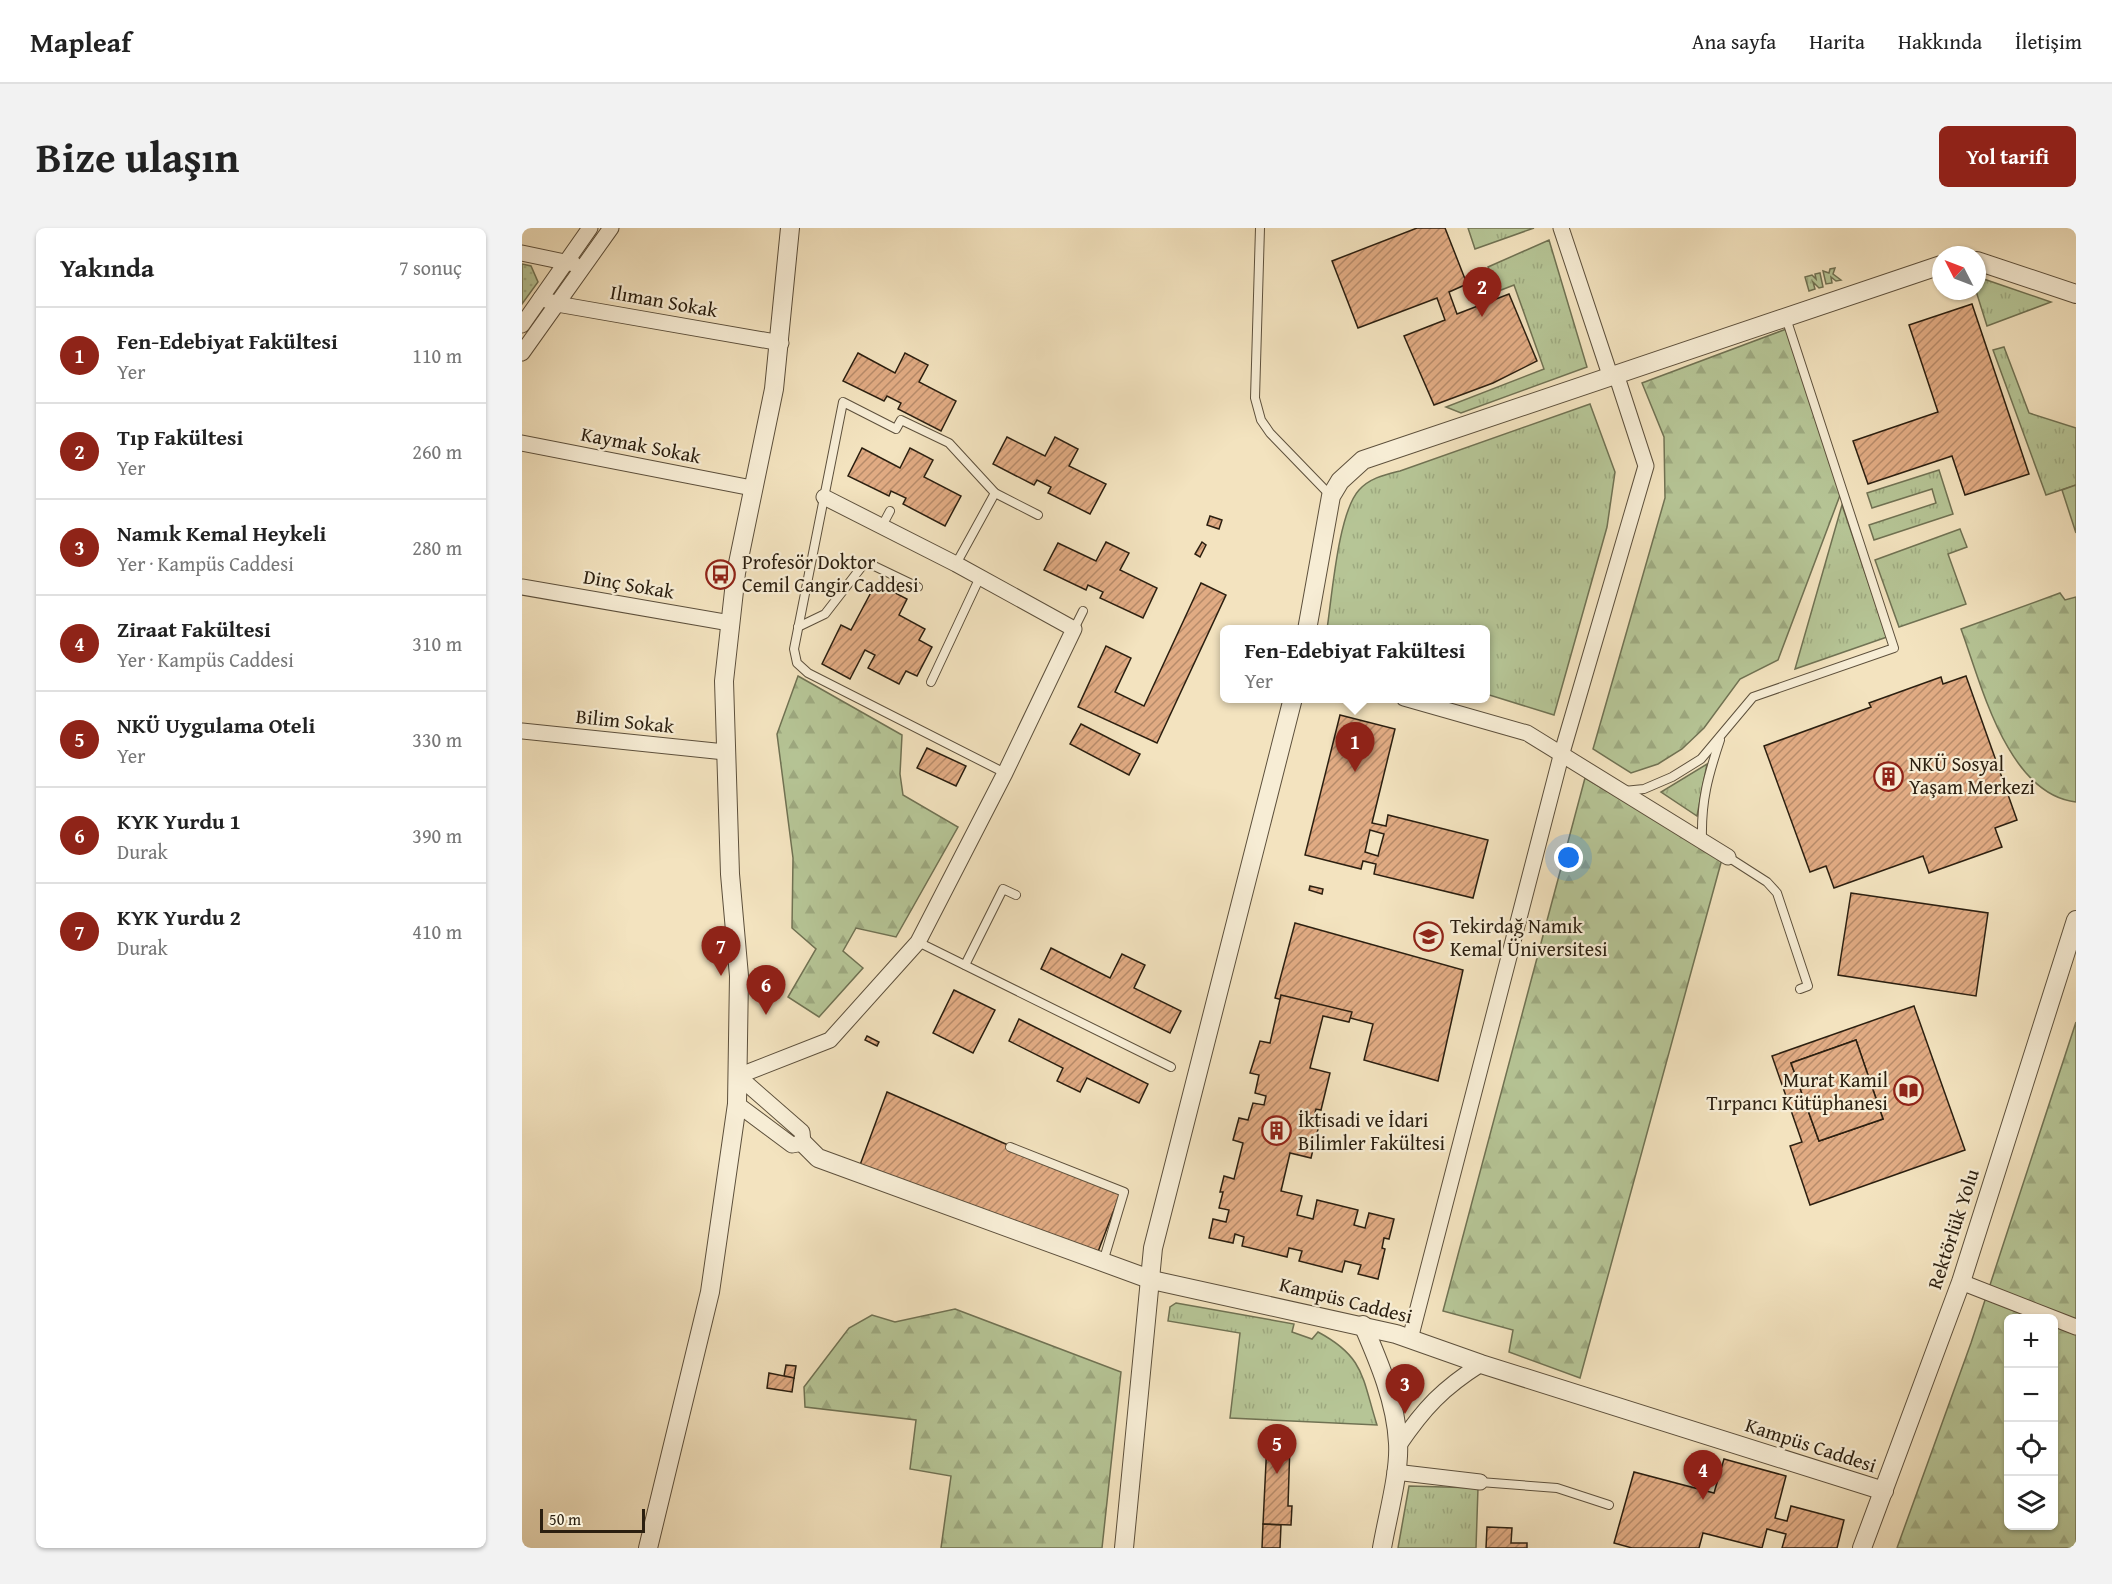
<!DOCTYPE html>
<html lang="tr">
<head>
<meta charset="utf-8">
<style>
	body { margin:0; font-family:"Gentium Book Plus",serif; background:#f2f2f2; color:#222 }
	.controls { position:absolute; right:18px; bottom:18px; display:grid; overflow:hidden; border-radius:9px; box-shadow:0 2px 4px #0004 }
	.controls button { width:54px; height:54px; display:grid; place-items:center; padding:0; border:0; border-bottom:2px solid #e0e0e0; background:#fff; color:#222; font:30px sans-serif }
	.compass { position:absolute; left:1410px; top:18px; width:54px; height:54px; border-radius:50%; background:#fff; box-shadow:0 2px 4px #0004; rotate:312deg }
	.scale { position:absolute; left:18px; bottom:15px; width:105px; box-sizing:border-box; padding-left:6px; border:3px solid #2b1f10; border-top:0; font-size:16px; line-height:21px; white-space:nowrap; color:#2b1f10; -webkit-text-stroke:4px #f7edd5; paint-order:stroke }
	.you { position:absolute; left:1047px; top:630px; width:21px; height:21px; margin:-15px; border:4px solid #fff; border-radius:50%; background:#1a73e8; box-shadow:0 0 0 9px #1a73e833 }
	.badge { display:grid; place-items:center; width:39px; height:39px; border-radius:50%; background:#8f2418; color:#fff; font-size:20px; font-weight:700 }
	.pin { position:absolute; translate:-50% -50px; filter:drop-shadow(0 2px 3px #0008) }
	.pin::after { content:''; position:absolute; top:32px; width:21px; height:18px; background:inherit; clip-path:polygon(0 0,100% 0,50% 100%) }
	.popup { position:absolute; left:698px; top:397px; width:270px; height:78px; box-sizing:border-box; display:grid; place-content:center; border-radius:9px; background:#fff; filter:drop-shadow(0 2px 4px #0005); font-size:20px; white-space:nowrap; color:#767676 }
	.popup b { font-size:22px; color:#222 }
	.popup::after { content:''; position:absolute; left:50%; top:100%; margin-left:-12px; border:12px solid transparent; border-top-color:#fff }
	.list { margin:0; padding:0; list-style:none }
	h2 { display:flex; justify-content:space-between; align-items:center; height:78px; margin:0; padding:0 24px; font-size:26px }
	h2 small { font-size:20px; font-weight:400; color:#767676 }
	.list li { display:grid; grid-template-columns:39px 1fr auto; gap:18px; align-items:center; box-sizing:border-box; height:96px; padding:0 24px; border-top:2px solid #e0e0e0 }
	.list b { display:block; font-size:22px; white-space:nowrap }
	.list p { margin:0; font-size:20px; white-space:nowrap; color:#767676 }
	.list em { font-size:20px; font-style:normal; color:#767676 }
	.icon { flex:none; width:33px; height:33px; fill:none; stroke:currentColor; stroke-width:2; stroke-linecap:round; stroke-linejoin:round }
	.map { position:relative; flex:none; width:1554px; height:1320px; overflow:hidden; border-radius:9px }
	header { display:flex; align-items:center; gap:36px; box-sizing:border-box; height:84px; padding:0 30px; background:#fff; border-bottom:2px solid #e0e0e0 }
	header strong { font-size:28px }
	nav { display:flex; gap:33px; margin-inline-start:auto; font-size:21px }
	.intro { display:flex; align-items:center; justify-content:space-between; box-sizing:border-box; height:144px; padding:0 36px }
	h1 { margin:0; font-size:42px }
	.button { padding:15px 27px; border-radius:9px; background:#8f2418; color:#fff; font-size:21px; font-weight:700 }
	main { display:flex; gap:36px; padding:0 36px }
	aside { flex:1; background:#fff; border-radius:9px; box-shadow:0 2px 4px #0004 }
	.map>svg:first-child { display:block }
	.grass { fill:url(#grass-tufts); stroke:#707253; stroke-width:1.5 }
	.forest { fill:url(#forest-firs); stroke:#707253; stroke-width:1.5; fill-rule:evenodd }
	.park { fill:url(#park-dots); stroke:#707253; stroke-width:1.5 }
	.pitch { fill:#b6c596; stroke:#707253; stroke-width:1.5 }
	.building { fill:url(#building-hatch); stroke:#2b1f10; stroke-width:1.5; fill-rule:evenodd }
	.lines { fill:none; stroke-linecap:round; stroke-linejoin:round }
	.service-casing { stroke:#5d503c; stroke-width:10 }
	.minor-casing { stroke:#5d503c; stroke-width:17 }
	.tertiary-casing { stroke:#5d503c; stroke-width:20 }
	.service { stroke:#f7edd5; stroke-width:8 }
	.minor { stroke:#f7edd5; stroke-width:15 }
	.tertiary { stroke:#f7edd5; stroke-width:18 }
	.labels { text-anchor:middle; stroke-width:4.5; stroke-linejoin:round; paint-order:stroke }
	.street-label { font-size:20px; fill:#2b1f10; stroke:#f7edd5 }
	.poi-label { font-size:20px; fill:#2b1f10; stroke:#f7edd5; text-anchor:start }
</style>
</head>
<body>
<header>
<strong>Mapleaf</strong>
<nav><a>Ana sayfa</a><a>Harita</a><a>Hakkında</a><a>İletişim</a></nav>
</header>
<div class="intro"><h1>Bize ulaşın</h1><a class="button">Yol tarifi</a></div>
<main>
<aside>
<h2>Yakında<small>7 sonuç</small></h2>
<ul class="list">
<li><span class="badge">1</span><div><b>Fen-Edebiyat Fakültesi</b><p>Yer</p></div><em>110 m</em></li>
<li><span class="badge">2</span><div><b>Tıp Fakültesi</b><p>Yer</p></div><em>260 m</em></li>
<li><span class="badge">3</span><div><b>Namık Kemal Heykeli</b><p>Yer · Kampüs Caddesi</p></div><em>280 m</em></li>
<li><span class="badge">4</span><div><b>Ziraat Fakültesi</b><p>Yer · Kampüs Caddesi</p></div><em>310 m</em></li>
<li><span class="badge">5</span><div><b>NKÜ Uygulama Oteli</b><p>Yer</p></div><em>330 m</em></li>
<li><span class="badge">6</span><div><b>KYK Yurdu 1</b><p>Durak</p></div><em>390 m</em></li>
<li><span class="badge">7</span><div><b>KYK Yurdu 2</b><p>Durak</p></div><em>410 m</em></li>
</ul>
</aside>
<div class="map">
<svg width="1554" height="1320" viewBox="0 0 1554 1320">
	<defs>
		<pattern id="grass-tufts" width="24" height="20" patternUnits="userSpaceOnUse" patternTransform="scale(1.5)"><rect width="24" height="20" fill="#b6c596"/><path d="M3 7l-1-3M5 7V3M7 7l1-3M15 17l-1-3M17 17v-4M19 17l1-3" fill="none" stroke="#9da980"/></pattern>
		<pattern id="forest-firs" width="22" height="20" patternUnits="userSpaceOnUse" patternTransform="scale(1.5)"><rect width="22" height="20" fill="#b6c596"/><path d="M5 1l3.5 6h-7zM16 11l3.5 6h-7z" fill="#9da980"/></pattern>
		<pattern id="park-dots" width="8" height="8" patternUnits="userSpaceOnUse" patternTransform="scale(1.5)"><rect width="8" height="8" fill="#b6c596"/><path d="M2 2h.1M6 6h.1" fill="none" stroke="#9da980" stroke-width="1.8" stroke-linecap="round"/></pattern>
		<pattern id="building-hatch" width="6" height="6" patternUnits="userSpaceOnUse" patternTransform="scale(1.5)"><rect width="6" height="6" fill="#e1ab83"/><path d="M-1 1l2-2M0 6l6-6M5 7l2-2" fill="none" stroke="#b78b6a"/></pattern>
	</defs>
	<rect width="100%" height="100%" fill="#f3e3bf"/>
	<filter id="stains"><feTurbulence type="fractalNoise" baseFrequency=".00333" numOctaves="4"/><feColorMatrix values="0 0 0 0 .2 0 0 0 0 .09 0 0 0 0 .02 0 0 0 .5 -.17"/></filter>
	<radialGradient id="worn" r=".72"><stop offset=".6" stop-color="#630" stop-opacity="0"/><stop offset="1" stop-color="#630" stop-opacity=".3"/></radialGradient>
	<g class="grass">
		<polygon points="946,0 1012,0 953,21"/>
		<polygon points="1027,12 1065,139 939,185 924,179 1022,141 992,57 961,69 959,66 975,60 966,39"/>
		<polygon points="1313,40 1311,46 1319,52 1314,53 1309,49 1310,55 1304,56 1301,43 1307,45 1308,41"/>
		<polygon points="1298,45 1301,59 1297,60 1291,54 1293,61 1287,63 1283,49 1290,47 1294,51 1293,46"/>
		<polygon points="1455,48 1456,49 1529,74 1465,98 1454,63"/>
		<polygon points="1482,119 1507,185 1554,200 1554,257 1524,267 1471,122"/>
		<path d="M1068 176 1093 244 1085 299 1032 487 964 466V402L805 401C810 369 816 285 837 262 848 250 862 247 878 243Z"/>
		<polygon points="1417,242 1431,286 1352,312 1347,297 1414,275 1410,261 1350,280 1345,265"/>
		<polygon points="1320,277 1365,409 1273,441"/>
		<polygon points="1438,301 1445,319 1426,326 1444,376 1377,399 1353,332"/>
		<polygon points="1185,536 1175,588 1139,564"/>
		<path d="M654 1075 772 1096 770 1104 790 1111 796 1104C843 1129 840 1150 855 1197L708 1190 718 1105 646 1093 648 1079Z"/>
		<polygon points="887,1258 956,1260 954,1320 876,1320"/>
	</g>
	<g class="forest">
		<polygon points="1267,100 1320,262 1256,432 1218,451 1182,500 1160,521 1136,536 1109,545 1071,521 1143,270 1142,209 1120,155"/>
		<path d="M1538 365 1543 372 1554 369V574C1485 566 1459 455 1439 401Z"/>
		<polygon points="276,448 380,507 378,546 381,567 436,599 374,709 334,700 321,723 341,740 297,789 266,769 294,721 270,700 271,630 255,506"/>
		<polygon points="1063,550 1200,631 1058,1150 987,1124 991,1102 921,1083"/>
		<path d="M1554 794V1320H1375L1449 1115ZM1486 1090H1532V1298H1486Z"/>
		<polygon points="433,1081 599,1144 580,1320 419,1320 429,1248 388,1241 394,1192 283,1179 282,1159 327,1100 350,1087 373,1094"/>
	</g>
	<polygon class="park" points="0,36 9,38 16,54 0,76"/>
	<polygon class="pitch" points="1554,257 1554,305 1540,262"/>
	<g class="building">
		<polygon points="895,0 923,0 945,56 927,64 935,86 987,66 1015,133 971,155 912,177 882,108 923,92 915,70 836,100 810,33"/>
		<polygon points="1450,76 1507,246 1443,267 1430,228 1346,256 1331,213 1416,184 1387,97"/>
		<polygon points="336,125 373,145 383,125 406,137 397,154 434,173 419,203 376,181 379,175 365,168 362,173 321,153"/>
		<polygon points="485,209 523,228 533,209 556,221 547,238 584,256 568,286 526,265 529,259 515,252 512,257 471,236"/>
		<polygon points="340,220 378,240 388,220 411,232 402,249 439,268 423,298 381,276 384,270 369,263 367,268 326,248"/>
		<polygon points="688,288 700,292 697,301 685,297"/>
		<polygon points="584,314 607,325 598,342 635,360 621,390 578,370 581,364 566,357 564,362 522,342 536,315 574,333"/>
		<polygon points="680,314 684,317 678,329 673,326"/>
		<polygon points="354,355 385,371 377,387 403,401 397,412 410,419 395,448 384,443 377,456 346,440 353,427 343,422 328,451 300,436 319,397 329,402"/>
		<polygon points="679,355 704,367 635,515 556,479 584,418 609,430 593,464 622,478"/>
		<polygon points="1444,448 1495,592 1473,600 1480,619 1407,645 1401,628 1312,660 1304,638 1288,644 1242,518 1349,479 1347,475 1419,449 1421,456"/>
		<path d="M818 487 873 501 850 595 864 598 866 587 966 612 951 670 852 646 854 636 841 633 839 641 783 627ZM848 602 862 606 856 628 843 624Z"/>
		<polygon points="559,496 618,526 607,547 548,516"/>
		<polygon points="405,520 444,538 434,558 395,540"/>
		<polygon points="788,658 801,661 800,666 787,662"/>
		<polygon points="1329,665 1466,685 1454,768 1316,747"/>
		<polygon points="773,695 941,742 916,853 842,832 851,796 753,770"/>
		<polygon points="529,720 588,750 600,726 623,737 612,760 659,783 648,805 519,741"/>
		<polygon points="432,762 473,782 451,825 411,805"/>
		<polygon points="759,767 830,784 827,794 801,788 788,840 808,845 799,882 794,881 791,892 798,893 789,930 768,925 759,963 780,968 775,987 791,991 795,972 836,982 832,997 843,1000 847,985 872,991 867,1011 862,1010 860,1020 863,1021 856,1051 836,1046 839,1037 823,1033 820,1044 777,1033 780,1023 767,1020 765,1029 720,1018 722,1009 713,1006 711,1015 687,1010 691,991 704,994 707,982 697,980 701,964 698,964 702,948 712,951 721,915 711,912 717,890 726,892 731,875 742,877 744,868 733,865 737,847 728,845 738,813 748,815"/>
		<path d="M1392 778 1443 922 1288 977 1268 918 1280 914 1250 828ZM1334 812 1361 891 1297 913 1269 835Z"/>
		<polygon points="497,791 626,856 617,875 565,850 558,864 535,853 541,840 487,813"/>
		<polygon points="345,808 357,814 355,818 343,812"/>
		<polygon points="1334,812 1361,891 1297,913 1269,835"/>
		<polygon points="365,864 598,966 574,1029 338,937"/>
		<polygon points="264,1137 274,1138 272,1150 262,1148"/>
		<polygon points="247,1145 272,1150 270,1164 245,1160"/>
		<polygon points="745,1214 768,1215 766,1278 770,1278 769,1297 741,1296"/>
		<polygon points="1202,1231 1264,1248 1253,1290 1265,1293 1269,1278 1322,1292 1315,1320 1260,1320 1264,1306 1245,1301 1240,1320 1181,1305 1177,1320 1110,1320 1092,1315 1112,1244 1192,1265"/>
		<polygon points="741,1296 759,1297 758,1320 740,1320"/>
		<polygon points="965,1299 990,1300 989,1315 1005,1315 1005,1320 964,1320"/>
	</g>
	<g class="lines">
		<defs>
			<g id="service">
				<polyline points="738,0 733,170 739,192 748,205 808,267"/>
				<polyline points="473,265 516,287"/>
				<polyline points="360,298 368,283"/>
				<polyline points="434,336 473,265 427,215 379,192 374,201 321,174 272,421 275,435 286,445 483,545"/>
				<polyline points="276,399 303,386 341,337 348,336 396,359"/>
				<polyline points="552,401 561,383"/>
				<polyline points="409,454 458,349"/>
				<polyline points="1102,563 1122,561 1150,549 1179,531 1231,469 1372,420 1264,90"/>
				<path d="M1180 611C1179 573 1186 548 1198 512"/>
				<polyline points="1206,629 1245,654 1255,665 1286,758 1278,761"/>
				<polyline points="396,714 649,839"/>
				<polyline points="443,737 481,661 494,667"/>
				<polyline points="488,919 602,964 581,1034"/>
				<polyline points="958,1254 1035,1260 1087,1277"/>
			</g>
			<g id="minor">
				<polyline points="1039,0 1088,147"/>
				<polyline points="0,25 52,36"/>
				<polyline points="19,70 35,76 259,115"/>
				<polyline points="0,97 68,0"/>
				<polyline points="0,125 89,0"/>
				<polyline points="0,215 230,260"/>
				<polyline points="0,359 208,395"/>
				<polyline points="882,470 1005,505 1206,629"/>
				<polyline points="0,503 203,524"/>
				<polyline points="215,876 270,917 281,915 280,904 216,848 308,812 396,714 483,545 552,401 434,336 302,269"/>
				<polyline points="1439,1054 1554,1099"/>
				<polyline points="888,1111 1039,528 1124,238 1094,146"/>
				<path d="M877 1217C902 1180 921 1160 959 1136"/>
				<polyline points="873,1244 958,1254"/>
			</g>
			<g id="tertiary">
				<polyline points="1455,33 1554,66"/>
				<polyline points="785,402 809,268 818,253 841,232 1419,37"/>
				<polyline points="281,915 296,930 630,1052 874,1106 959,1136 1362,1263"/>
				<path d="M841 1097C857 1134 874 1174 876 1215 878 1244 865 1290 860 1320"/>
				<polyline points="126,1320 188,1064 215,876 217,748 208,646 202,453 214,345 252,161 268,0"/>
				<polyline points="602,1320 631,1020 771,470"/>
				<polyline points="1340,1320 1439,1054 1554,692"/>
			</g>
		</defs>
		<use href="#service" class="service-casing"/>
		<use href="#minor" class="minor-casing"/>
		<use href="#tertiary" class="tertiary-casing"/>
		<use href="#service" class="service"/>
		<use href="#minor" class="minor"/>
		<use href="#tertiary" class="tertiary"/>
	</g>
	<defs>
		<symbol id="bus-ring" viewBox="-11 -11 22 22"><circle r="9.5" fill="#f7edd5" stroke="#8f2418" stroke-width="1.5"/><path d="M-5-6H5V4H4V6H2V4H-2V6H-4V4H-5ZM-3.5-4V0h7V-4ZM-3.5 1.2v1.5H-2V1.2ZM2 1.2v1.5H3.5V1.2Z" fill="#8f2418"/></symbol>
		<symbol id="building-ring" viewBox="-11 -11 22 22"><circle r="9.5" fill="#f7edd5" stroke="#8f2418" stroke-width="1.5"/><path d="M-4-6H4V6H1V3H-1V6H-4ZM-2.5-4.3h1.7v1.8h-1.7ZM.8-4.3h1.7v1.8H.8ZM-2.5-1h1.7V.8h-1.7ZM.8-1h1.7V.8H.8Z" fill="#8f2418"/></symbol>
		<symbol id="university-ring" viewBox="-11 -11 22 22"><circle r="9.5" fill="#f7edd5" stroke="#8f2418" stroke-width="1.5"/><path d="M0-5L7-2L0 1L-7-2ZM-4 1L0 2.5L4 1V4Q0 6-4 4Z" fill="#8f2418"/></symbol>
		<symbol id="library-ring" viewBox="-11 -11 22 22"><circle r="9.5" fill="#f7edd5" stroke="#8f2418" stroke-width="1.5"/><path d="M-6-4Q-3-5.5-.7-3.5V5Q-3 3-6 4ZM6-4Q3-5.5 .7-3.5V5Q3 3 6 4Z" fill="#8f2418"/></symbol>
	</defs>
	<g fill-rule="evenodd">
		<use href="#bus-ring" x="182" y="330" width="33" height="33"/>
		<use href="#building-ring" x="1350" y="532" width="33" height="33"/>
		<use href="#university-ring" x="890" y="692" width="33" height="33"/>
		<use href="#library-ring" x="1370" y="846" width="33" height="33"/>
		<use href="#building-ring" x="738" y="886" width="33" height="33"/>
	</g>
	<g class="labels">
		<g class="street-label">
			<text transform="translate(142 73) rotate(10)" y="7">Ilıman Sokak</text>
			<text transform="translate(119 217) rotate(11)" y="7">Kaymak Sokak</text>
			<text transform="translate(107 356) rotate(10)" y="7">Dinç Sokak</text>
			<text transform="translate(103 493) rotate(6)" y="7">Bilim Sokak</text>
			<text transform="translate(1431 1001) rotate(-72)" y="7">Rektörlük Yolu</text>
			<text transform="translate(824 1072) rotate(14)" y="7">Kampüs Caddesi</text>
			<text transform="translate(1289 1217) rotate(18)" y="7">Kampüs Caddesi</text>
		</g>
		<g class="poi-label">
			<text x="220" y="341">Profesör Doktor<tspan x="220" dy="23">Cemil Cangir Caddesi</tspan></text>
			<text x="1387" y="543">NKÜ Sosyal<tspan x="1387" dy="23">Yaşam Merkezi</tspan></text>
			<text x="928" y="705">Tekirdağ Namık<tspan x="928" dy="23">Kemal Üniversitesi</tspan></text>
			<text x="1366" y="859" text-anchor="end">Murat Kamil<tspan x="1366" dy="23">Tırpancı Kütüphanesi</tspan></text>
			<text x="776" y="899">İktisadi ve İdari<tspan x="776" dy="23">Bilimler Fakültesi</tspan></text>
		</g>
	</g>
	<rect width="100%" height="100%" filter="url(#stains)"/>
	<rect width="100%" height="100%" fill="url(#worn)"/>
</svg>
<div class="controls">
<button>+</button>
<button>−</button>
<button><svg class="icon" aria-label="locate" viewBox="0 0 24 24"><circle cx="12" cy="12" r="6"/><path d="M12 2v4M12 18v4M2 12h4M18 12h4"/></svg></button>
<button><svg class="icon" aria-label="layers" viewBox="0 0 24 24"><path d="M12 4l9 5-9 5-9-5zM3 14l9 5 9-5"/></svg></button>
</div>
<svg class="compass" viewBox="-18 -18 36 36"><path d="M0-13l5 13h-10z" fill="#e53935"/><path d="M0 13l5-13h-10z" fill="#767676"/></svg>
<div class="scale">50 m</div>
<div class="you"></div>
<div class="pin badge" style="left:833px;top:544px">1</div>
<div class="popup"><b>Fen-Edebiyat Fakültesi</b>Yer</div>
<div class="pin badge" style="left:960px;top:89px">2</div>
<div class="pin badge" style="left:883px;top:1186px">3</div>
<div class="pin badge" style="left:1181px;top:1272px">4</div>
<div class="pin badge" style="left:755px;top:1246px">5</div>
<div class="pin badge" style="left:244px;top:787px">6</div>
<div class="pin badge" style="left:199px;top:748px">7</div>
</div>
</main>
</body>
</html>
